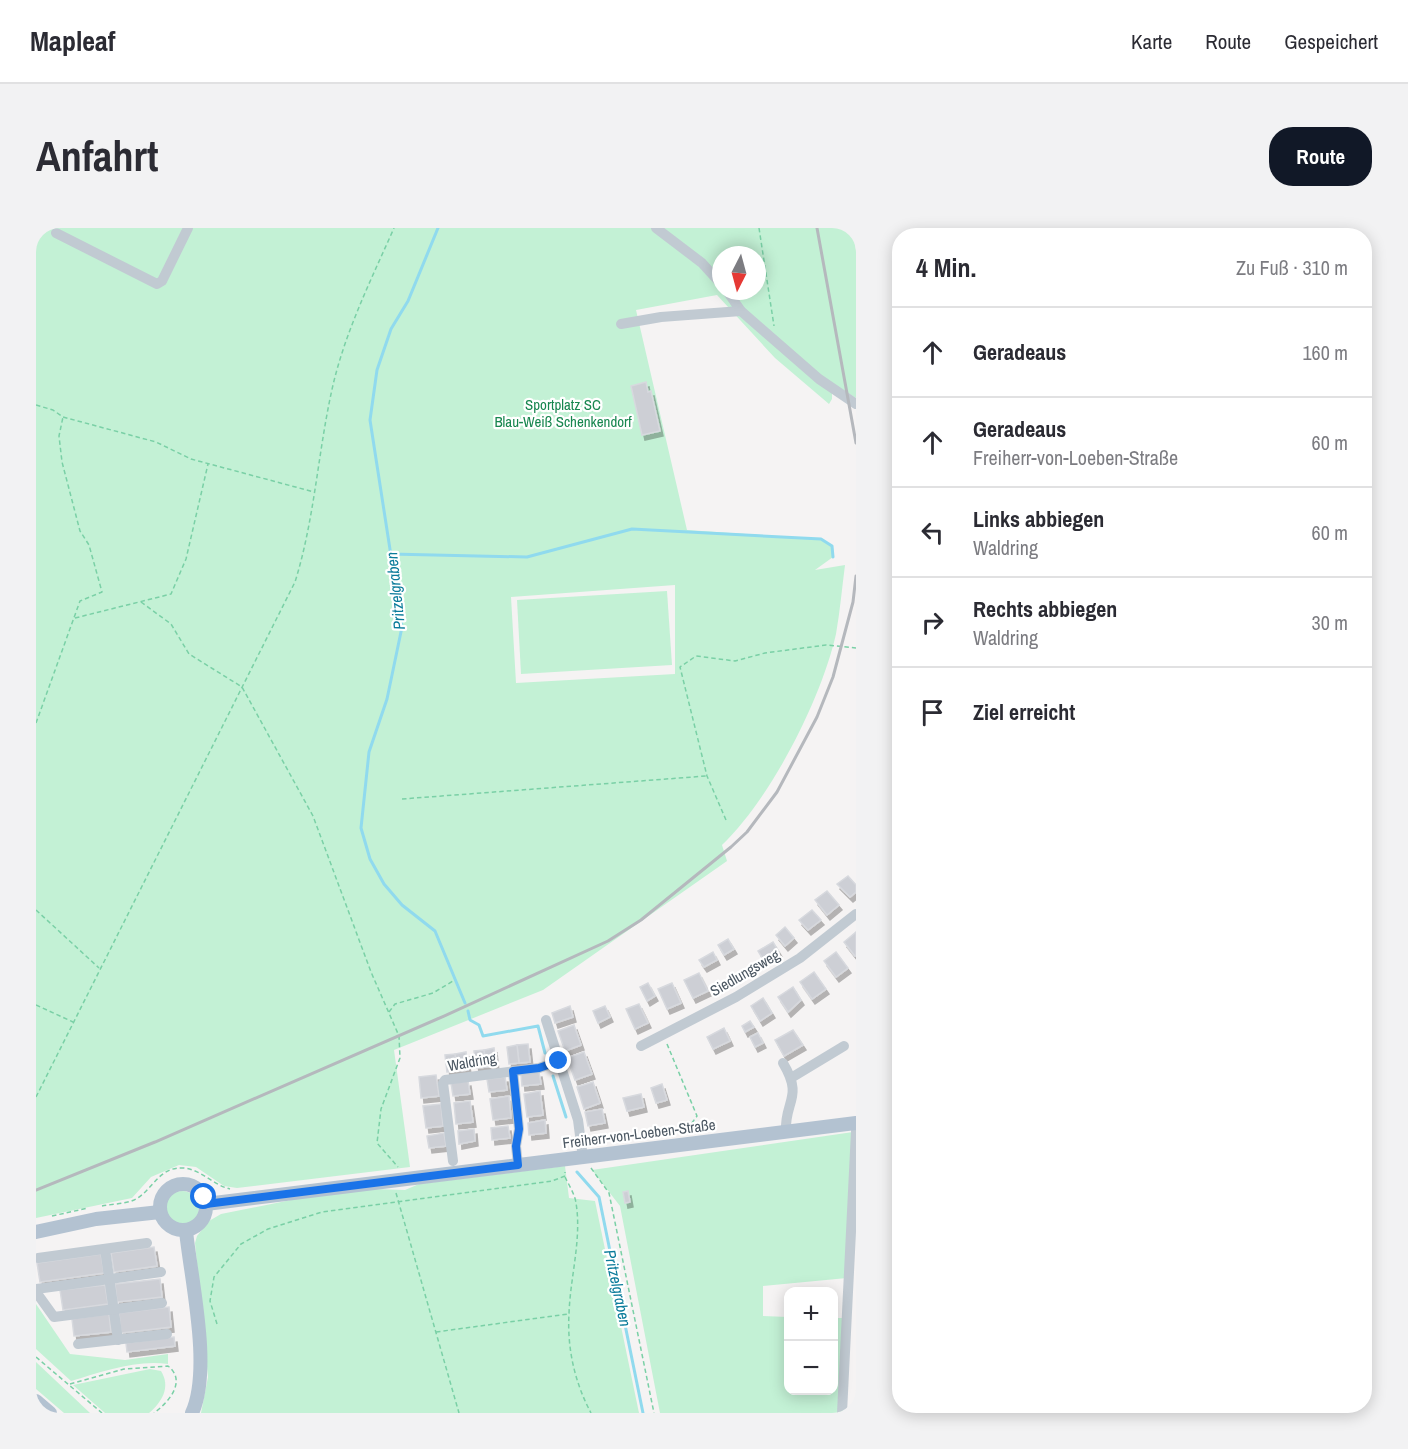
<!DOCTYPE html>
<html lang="de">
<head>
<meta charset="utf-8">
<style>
	body { margin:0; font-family:"Archivo Narrow",sans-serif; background:#f2f2f3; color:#2b2b33 }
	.controls { position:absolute; right:18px; bottom:18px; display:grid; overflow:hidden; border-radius:12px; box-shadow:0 3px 15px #0003 }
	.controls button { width:54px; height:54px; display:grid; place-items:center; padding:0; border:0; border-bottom:2px solid #e1e1e2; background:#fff; color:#2b2b33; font:30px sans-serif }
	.compass { position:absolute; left:676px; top:18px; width:54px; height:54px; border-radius:50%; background:#fff; box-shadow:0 3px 15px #0003; rotate:186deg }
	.stop { position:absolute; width:18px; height:18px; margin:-14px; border:4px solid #1a73e8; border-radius:50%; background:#fff }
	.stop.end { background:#1a73e8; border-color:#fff; box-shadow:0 2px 6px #0008 }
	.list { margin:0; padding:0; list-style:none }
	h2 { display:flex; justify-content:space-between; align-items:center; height:78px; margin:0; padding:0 24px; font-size:26px }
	h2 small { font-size:20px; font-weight:400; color:#7c7c81 }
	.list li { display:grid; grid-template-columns:39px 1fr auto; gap:18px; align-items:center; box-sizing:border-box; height:90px; padding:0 24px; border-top:2px solid #e1e1e2 }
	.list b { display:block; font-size:22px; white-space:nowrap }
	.list p { margin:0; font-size:20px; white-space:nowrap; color:#7c7c81 }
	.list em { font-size:20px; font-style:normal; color:#7c7c81 }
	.icon { flex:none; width:33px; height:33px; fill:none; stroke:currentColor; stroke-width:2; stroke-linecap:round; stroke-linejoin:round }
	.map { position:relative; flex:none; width:820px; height:1185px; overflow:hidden; border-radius:24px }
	header { display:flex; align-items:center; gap:36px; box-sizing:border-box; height:84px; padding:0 30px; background:#fff; border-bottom:2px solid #e1e1e2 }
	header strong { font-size:28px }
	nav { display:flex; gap:33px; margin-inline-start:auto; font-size:21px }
	.intro { display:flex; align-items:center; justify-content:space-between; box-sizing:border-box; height:144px; padding:0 36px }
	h1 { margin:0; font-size:42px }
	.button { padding:15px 27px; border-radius:24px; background:#111827; color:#fff; font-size:21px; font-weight:700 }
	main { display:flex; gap:36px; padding:0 36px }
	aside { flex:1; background:#fff; border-radius:24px; box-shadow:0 3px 15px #0003 }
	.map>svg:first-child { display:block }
	.green { fill:#c3f1d5; fill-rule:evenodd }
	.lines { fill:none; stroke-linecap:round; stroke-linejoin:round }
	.stream { stroke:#90daee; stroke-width:3 }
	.building { fill:#cdcfd5; stroke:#d7d9de; stroke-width:1.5; filter:url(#shadow) }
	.path { stroke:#7ad0a6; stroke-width:1.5; stroke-dasharray:4.5 3; stroke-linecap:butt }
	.minor { stroke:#c1cad2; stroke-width:10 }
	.major { stroke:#b3c2d1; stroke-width:14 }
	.rail { stroke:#b5b8bd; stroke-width:3 }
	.route { stroke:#1a73e8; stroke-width:8 }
	.labels { text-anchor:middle; stroke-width:4.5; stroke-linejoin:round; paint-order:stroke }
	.park-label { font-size:15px; fill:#17864f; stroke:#fff }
	.street-label { font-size:15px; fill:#4a5661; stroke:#fff }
	.water-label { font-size:16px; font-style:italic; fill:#0c7c9b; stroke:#fff }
</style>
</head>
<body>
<header>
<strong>Mapleaf</strong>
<nav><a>Karte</a><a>Route</a><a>Gespeichert</a></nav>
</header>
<div class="intro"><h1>Anfahrt</h1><a class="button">Route</a></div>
<main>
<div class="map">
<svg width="820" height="1185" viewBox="0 0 820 1185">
	<defs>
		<filter id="shadow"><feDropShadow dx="3" dy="5" stdDeviation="0" flood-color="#0004"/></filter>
	</defs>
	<rect width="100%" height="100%" fill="#f5f3f3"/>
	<g class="green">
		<path d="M0 0H816L820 22V170L796 155V171L793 176 739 130 681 67 600 82 651 302 785 311 796 318 797 329 779 342 809 337C806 360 804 383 800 406 785 472 735 570 686 617L691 633 507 762 358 822 374 939 201 960 188 958 160 939 143 937 115 949 96 970 0 990ZM685 27H721V63H685ZM639 357V446L480 455 475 369Z"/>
		<polygon points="631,363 636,437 485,446 481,372"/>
		<polygon points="817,904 811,1050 727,1058 727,1088 752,1089 752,1162 798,1162 798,1090 811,1090 807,1185 624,1185 584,978 556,942"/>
		<polygon points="529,938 533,970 559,973 603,1185 165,1185 172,1149 159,1015 161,1008 173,993 185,986 260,971 337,961 369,962 383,956"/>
		<circle cx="146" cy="980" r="17"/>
		<path d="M0 1076 34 1126 89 1132 132 1126V1136C102 1131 64 1144 35 1153L0 1121Z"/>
		<polygon points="0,1134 54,1185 28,1185 0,1161"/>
		<path d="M114 1141 125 1143C135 1159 126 1174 113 1185H69L37 1157Z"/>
	</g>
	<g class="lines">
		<g class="stream">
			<polyline points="402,0 372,73 355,101 341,142 334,192 366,399 351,471 333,524 325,600 334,631 348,656 366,677 399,703 429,775"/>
			<polyline points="354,326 491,329 596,301 785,311 796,318 797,329"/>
			<polyline points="432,783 434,792 443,797 447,808 502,798 509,825"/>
			<polyline points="517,848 530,889"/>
			<polyline points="541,944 563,969 607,1185"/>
		</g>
	</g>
	<g class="building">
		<polygon points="610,154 612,164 615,163 624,203 606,207 595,158"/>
		<polygon points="812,648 820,657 820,664 814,669 801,656"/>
		<polygon points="791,663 803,677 791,687 779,672"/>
		<polygon points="776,682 785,692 772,702 763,692"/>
		<polygon points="749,699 758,710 749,718 740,707"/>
		<polygon points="820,704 820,728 819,728 808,714"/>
		<polygon points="692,711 698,721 688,727 682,717"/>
		<polygon points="737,714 743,724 728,733 722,723"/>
		<polygon points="677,724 681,732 668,739 663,732"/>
		<polygon points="800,724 812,740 800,749 788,733"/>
		<polygon points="778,744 790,761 776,771 764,754"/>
		<polygon points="663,745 672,763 657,770 648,752"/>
		<polygon points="612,755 619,768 611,773 604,759"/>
		<polygon points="636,755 645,775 631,781 622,761"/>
		<polygon points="757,759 765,772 752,784 742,769"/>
		<polygon points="727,770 736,785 724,793 715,778"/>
		<polygon points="603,776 612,795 599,801 590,781"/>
		<polygon points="534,778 537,789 519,795 516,785"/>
		<polygon points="569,778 574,789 562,795 557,783"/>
		<polygon points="714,793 718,799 709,804 706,798"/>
		<polygon points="538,797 545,817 529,823 522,803"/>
		<polygon points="688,800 694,813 677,821 671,809"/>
		<polygon points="757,802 767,817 748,828 739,812"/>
		<polygon points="722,805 727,815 719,819 714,809"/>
		<polygon points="492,816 494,834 483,835 481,817"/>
		<polygon points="481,817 483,835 473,836 471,819"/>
		<polygon points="458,820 460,838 450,839 448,822"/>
		<polygon points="448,822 450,839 440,840 438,823"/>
		<polygon points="430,824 432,842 421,843 419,826"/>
		<polygon points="548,824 556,846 539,852 531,830"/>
		<polygon points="419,826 421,843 411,844 409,827"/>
		<polygon points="503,844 505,856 486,858 485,846"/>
		<polygon points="400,847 403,868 385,870 383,849"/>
		<polygon points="469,849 471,862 453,864 451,851"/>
		<polygon points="432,853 434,866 417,868 415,855"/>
		<polygon points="557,854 564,875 548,881 541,859"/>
		<polygon points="626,856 631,872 620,875 615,860"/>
		<polygon points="504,863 507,887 491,889 488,866"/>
		<polygon points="605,866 608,879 591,883 587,870"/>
		<polygon points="473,868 475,890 457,892 454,871"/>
		<polygon points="434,873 437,894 420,896 418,875"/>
		<polygon points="405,876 407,898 390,900 387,878"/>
		<polygon points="566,881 569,895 552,898 549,884"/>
		<polygon points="509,892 510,905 493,907 492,895"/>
		<polygon points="472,898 474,910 456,912 455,900"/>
		<polygon points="438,901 439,913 423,916 422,903"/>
		<polygon points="408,905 410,918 393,920 391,908"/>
		<polygon points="592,963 594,974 589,975 587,964"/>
		<polygon points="118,1019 121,1038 78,1044 75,1025"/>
		<polygon points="65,1026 68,1045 4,1054 1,1035"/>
		<polygon points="124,1051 126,1069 81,1074 79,1056"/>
		<polygon points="69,1057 72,1076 27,1082 24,1062"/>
		<polygon points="133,1079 135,1099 85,1105 83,1085"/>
		<polygon points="73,1086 75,1104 38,1108 36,1091"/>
		<polygon points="138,1109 139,1118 91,1124 90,1115"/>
	</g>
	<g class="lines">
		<g class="path">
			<polyline points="723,0 738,98"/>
			<polyline points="0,177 17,182 27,189 120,214 155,231 278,264"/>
			<polyline points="105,374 135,396 153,426 206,459 277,588 335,744 363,808 364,830 345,881 341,915 362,939"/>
			<polyline points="39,390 135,366 150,331 172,236"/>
			<polyline points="0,495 44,373 66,364 53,317 44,303 26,234 23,208 27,189"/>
			<polyline points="366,571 670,548"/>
			<polyline points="690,592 671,548 644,439 660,428 699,433 729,425 790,417 820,420"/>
			<polyline points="0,682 63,740"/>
			<polyline points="0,777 37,794"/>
			<polyline points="353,784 359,776 397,765 417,753"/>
			<polyline points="631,816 661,888 650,903"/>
			<path d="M0 869 259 354C279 290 282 222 297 157 310 102 335 52 358 0"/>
			<polyline points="555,940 573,965 618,1185"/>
			<path d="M529 949C533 957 539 967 540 975 546 1011 534 1050 533 1086 531 1121 539 1155 555 1185"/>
			<polyline points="360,965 423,1185"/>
			<path d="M66 978C76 976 89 976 98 972 117 963 122 938 148 940 166 942 177 957 194 961"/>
			<polyline points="16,988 52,980"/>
			<polyline points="181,1096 174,1073 178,1049 205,1016 232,1001 286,984 516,953 529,948 529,944"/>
			<polyline points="400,1104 532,1086"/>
			<polyline points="0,1129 66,1185"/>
			<path d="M34 1156 88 1141 132 1138C151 1153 133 1174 118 1185"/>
		</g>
		<g class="minor">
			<polyline points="620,0 666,35 685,56"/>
			<polyline points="20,5 121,56 126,53 152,0"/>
			<polyline points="691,63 705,83 783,151 820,176"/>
			<polyline points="585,96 625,89 705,83"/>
			<polyline points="510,792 542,892 547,930"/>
			<polyline points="605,818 700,769 764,730 820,686"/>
			<path d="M747 835C768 870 748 873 750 904"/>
			<polyline points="477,843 483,901 480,918 482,937"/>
			<polyline points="755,850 808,818"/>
			<polyline points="417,933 407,855 409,852 503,840 523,833"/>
			<polyline points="69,1021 82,1112"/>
			<polyline points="2,1030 111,1015"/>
			<polyline points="0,1061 125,1044"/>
			<polyline points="0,1064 18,1089 126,1075"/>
			<polyline points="42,1116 131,1106"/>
			<polyline points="806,1185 820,903"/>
		</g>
		<g class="major">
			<circle cx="147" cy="979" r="23"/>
			<polyline points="170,976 820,895"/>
			<path d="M150 1003C155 1052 176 1141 156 1185"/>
			<polyline points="0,1004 60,991 124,984"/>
			<polyline points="0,1173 14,1185"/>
		</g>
		<g class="rail">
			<polyline points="781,0 820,215"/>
			<polyline points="0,962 119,914 408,788 572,713 605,692 695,619 711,604 741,564 781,489 797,449 817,374 820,348"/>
		</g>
	</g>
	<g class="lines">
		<polyline class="route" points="168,969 170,976 482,937 480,918 483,901 477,843 503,840 523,833"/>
	</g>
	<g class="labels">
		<g class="park-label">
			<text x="527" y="182">Sportplatz SC<tspan x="527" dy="17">Blau-Weiß Schenkendorf</tspan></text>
		</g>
		<g class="street-label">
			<text transform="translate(709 745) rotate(-30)" y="5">Siedlungsweg</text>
			<text transform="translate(436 834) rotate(-10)" y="5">Waldring</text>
			<text transform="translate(603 906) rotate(-7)" y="5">Freiherr-von-Loeben-Straße</text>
		</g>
		<g class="water-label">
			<text transform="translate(359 363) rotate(-96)" y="6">Pritzelgraben</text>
			<text transform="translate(582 1060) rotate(78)" y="6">Pritzelgraben</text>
		</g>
	</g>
</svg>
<div class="controls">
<button>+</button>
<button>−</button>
</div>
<svg class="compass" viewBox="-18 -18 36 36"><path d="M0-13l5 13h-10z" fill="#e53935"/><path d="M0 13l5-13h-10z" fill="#7c7c81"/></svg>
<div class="stop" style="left:168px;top:969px"></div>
<div class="stop end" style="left:523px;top:833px"></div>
</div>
<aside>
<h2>4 Min.<small>Zu Fuß · 310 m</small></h2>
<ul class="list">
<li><svg class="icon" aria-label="ahead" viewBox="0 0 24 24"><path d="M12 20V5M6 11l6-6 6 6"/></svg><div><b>Geradeaus</b></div><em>160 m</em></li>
<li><svg class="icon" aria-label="ahead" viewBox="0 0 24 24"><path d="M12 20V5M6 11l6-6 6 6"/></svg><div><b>Geradeaus</b><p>Freiherr-von-Loeben-Straße</p></div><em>60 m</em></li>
<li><svg class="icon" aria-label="left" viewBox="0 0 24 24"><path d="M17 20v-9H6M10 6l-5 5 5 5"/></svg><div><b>Links abbiegen</b><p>Waldring</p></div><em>60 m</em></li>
<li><svg class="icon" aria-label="right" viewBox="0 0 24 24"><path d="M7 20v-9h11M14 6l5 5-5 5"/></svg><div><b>Rechts abbiegen</b><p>Waldring</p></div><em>30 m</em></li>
<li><svg class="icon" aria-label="arrive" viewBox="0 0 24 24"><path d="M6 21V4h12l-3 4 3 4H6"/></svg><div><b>Ziel erreicht</b></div></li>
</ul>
</aside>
</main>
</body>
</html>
